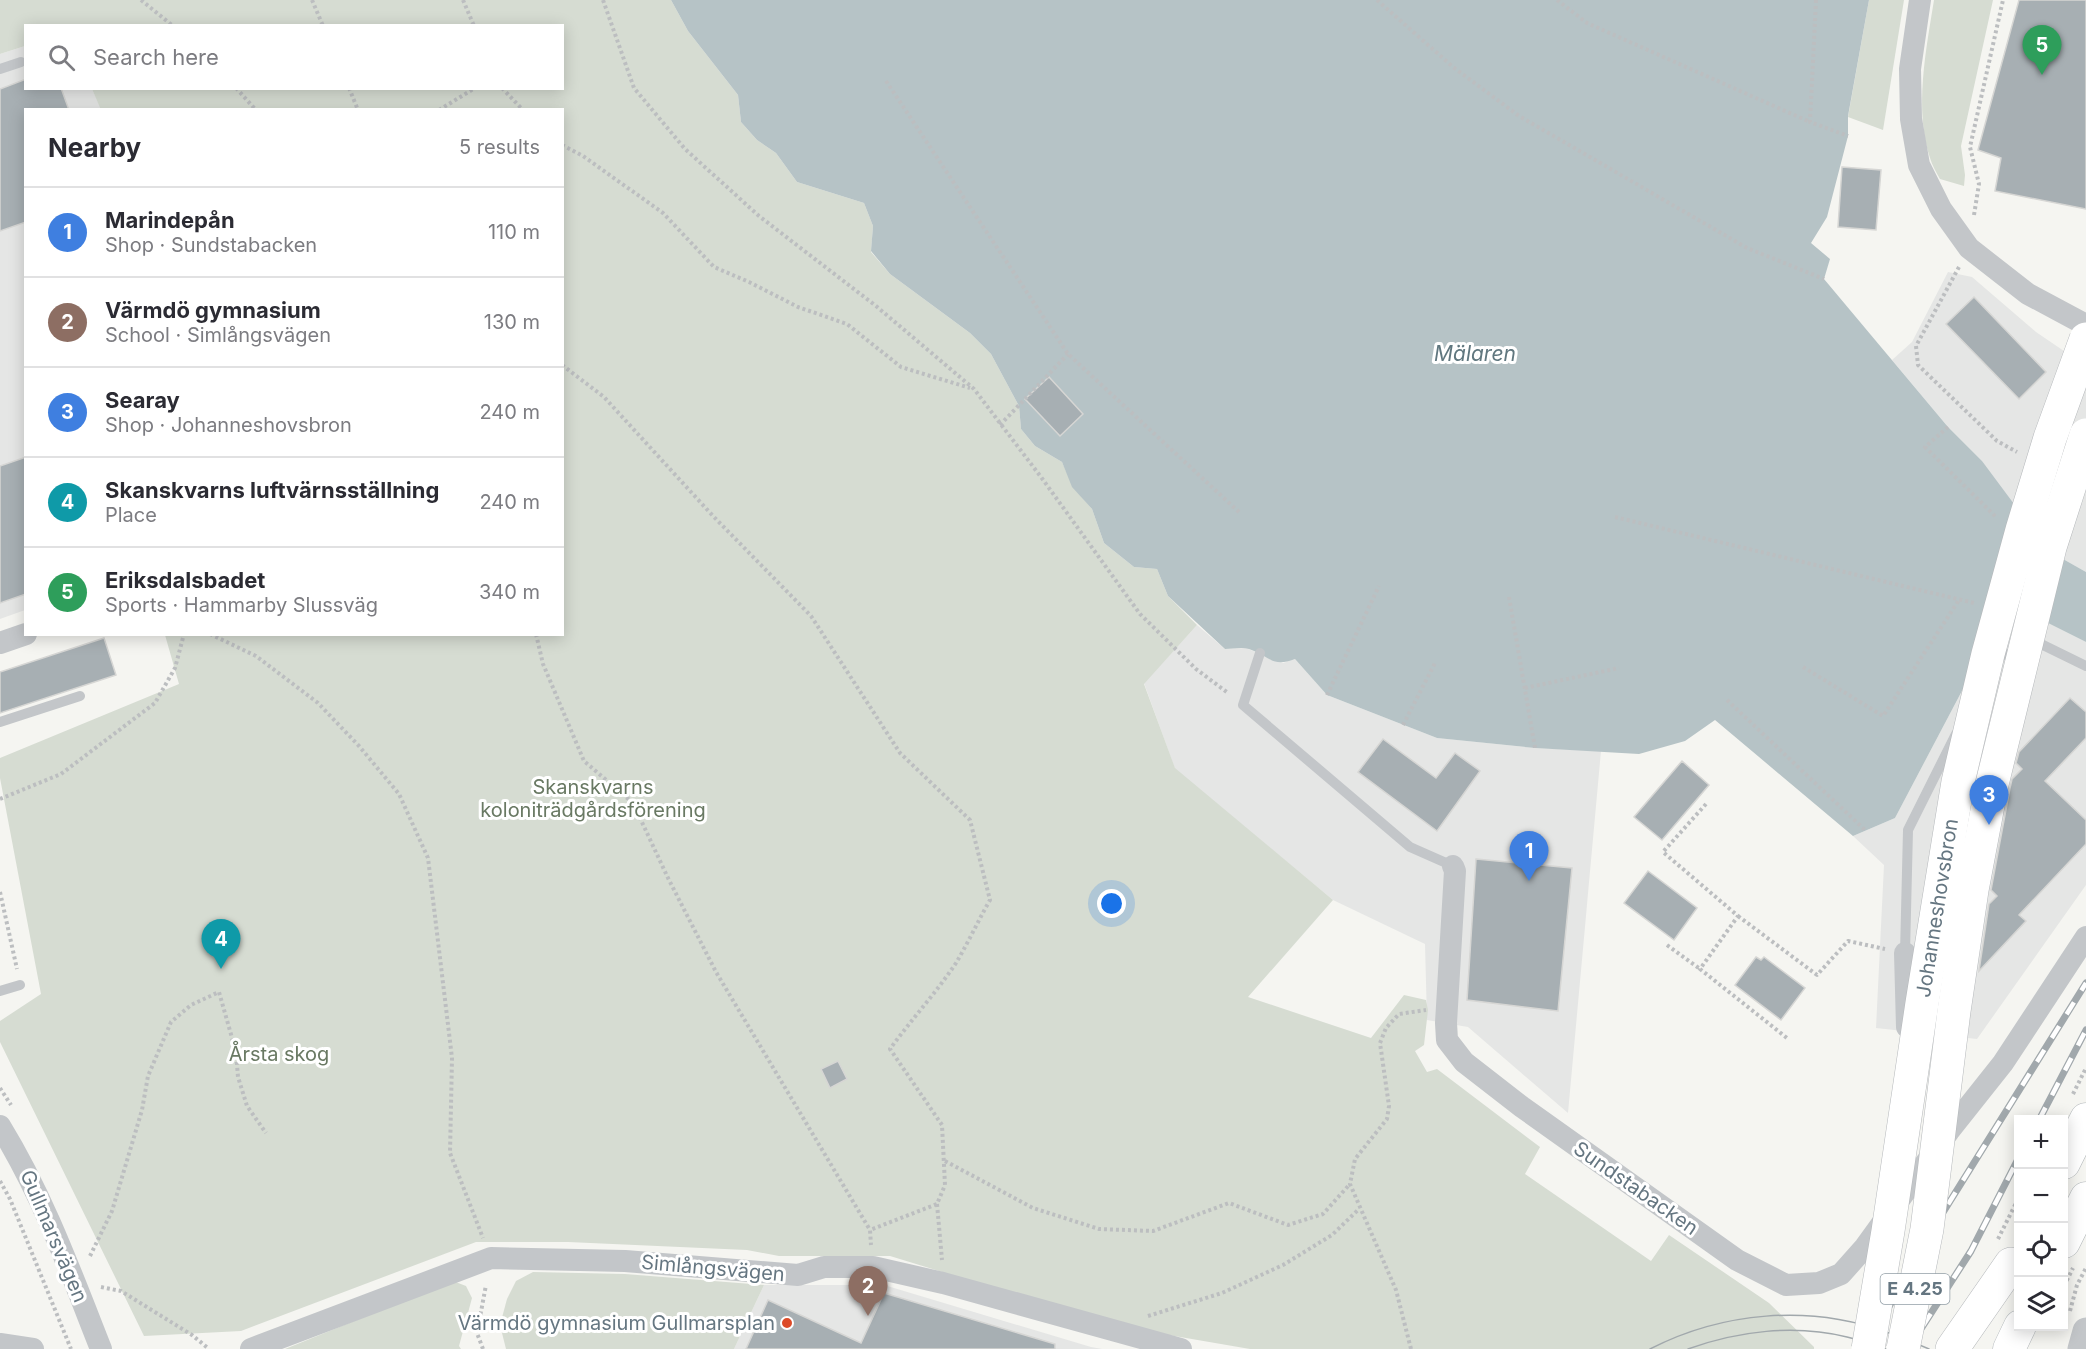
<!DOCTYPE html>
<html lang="en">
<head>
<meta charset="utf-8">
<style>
	body { margin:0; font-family:Inter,sans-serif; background:#f2f2f3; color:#2b2b33 }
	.controls { position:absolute; right:18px; bottom:18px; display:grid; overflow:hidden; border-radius:0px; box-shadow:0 3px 15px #0003 }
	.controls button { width:54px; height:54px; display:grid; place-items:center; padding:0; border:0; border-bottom:2px solid #e1e1e2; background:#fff; color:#2b2b33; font:30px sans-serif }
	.you { position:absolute; left:1112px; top:904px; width:21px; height:21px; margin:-15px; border:4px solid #fff; border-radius:50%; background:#1a73e8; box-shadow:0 0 0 9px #1a73e833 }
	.badge { display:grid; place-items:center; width:39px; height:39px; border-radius:50%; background:#ea580c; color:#fff; font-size:20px; font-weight:700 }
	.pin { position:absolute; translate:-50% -50px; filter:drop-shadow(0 2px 3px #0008) }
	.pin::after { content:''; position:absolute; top:32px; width:21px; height:18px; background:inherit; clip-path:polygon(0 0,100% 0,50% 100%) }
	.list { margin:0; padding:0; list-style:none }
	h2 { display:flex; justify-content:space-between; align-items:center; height:78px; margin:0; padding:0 24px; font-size:26px }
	h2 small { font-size:20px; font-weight:400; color:#7c7c81 }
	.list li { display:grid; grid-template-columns:39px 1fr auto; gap:18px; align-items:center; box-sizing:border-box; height:90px; padding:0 24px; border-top:2px solid #e1e1e2 }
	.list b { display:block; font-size:22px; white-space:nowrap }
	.list p { margin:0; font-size:20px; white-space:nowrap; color:#7c7c81 }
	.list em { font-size:20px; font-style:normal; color:#7c7c81 }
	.icon { flex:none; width:33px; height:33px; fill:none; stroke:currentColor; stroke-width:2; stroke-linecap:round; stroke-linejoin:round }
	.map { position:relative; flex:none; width:2086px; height:1349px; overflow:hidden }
	.search { position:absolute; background:#fff; box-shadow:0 3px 15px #0003; left:24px; top:24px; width:540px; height:66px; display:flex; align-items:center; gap:15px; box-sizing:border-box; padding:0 21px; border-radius:0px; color:#7c7c81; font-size:22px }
	.panel { position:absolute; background:#fff; box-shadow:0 3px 15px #0003; left:24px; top:108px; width:540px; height:528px; border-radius:0px }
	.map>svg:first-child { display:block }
	.built { fill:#e5e6e5 }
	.green { fill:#d6dcd2 }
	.water { fill:#b6c3c6 }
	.building { fill:#a7afb3; stroke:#d6d6d4; stroke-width:1.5 }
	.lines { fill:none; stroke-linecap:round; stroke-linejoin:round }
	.secondary-casing { stroke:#b3b8bb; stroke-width:33 }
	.trunk-casing { stroke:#b5b8bb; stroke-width:34 }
	.path { stroke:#bcbec0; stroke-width:4; stroke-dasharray:3 3; stroke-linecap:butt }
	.service { stroke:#c3c6c9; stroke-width:10 }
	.minor { stroke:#c3c6c9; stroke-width:22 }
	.tertiary { stroke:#c3c6c9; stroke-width:27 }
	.secondary { stroke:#fff; stroke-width:32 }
	.trunk { stroke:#fff; stroke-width:33 }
	.tram { stroke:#a1a8ac; stroke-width:1.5 }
	.rail-casing { stroke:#a1a8ac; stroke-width:7 }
	.rail { stroke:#fff; stroke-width:4.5; stroke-dasharray:14; stroke-linecap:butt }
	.trunk-bridge-casing { stroke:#b5b8bb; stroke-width:34; stroke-linecap:butt }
	.trunk-bridge { stroke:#fff; stroke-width:33 }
	.poi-dot { fill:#dd4b29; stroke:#fff; stroke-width:2 }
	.labels { text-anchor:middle; stroke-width:6; stroke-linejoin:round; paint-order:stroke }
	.shield { fill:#fff; stroke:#939fa7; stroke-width:1.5 }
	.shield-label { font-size:18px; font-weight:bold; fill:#657681 }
	.park-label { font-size:20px; fill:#697963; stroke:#fff }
	.street-label { font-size:20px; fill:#657681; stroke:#fff }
	.poi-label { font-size:20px; fill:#657681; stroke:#fff; text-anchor:end }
	.water-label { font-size:21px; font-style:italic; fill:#60777f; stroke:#fff }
</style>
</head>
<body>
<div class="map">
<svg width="2086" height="1349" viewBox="0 0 2086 1349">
	<rect width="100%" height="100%" fill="#f5f5f1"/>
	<g class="built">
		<polygon points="25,46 26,88 92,89 101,109 26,110 25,610 0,619 0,54"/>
		<polygon points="1948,272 1972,277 2036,332 2086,366 2086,572 2008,528 1982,461 1948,427 1892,360 1912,342"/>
		<polygon points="1992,595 2086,642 2086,885 1977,1039 1876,1028 1884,865 1853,836 1895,818 1964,687"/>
		<polygon points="1197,625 1225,649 1246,648 1283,663 1295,659 1327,695 1437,738 1535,748 1601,751 1568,1113 1468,1027 1427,1020 1425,944 1333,900 1175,769 1144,683"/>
		<polygon points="764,1285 884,1285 1091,1347 1102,1349 734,1349"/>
	</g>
	<g class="green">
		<polygon points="0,0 671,0 688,31 738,95 741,122 757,140 776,153 797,182 864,203 873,226 871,252 890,274 970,333 991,354 1019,406 1021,429 1035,446 1062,462 1073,487 1092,509 1104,543 1134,567 1157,569 1168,596 1197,625 1144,684 1175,768 1333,900 1248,997 1371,1038 1404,995 1426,1000 1428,1010 1424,1045 1415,1051 1427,1072 1437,1069 1540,1147 1525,1174 1651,1261 1669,1235 1769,1303 1814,1347 1814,1349 1250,1349 1122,1327 890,1256 779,1256 747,1250 568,1242 476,1242 241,1331 144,1336 0,1042 0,1021 41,994 0,778 0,758 179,684 165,635 562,634 562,110 101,110 92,89 562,88 562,26 26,26 25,46 0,54"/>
		<polygon points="1869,0 1904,0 1883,130 1848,117"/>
		<path d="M1934 0H1993L1961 146 1965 175 1964 186 1940 179C1936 172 1932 165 1930 158 1914 109 1926 50 1934 0Z"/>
		<polygon points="533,1272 625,1274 764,1285 734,1349 506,1349 500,1325 507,1299 516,1281"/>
		<polygon points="453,1281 466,1286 472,1298 459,1346 461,1349 285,1349"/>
	</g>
	<path class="water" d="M671 0H1869L1848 116V136L1827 217 1811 243 1830 259 1824 279 1948 427 1982 461 2014 504 2008 528 2086 572V642L1992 595 1964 687 1895 818 1853 836 1715 720 1685 741 1639 754 1535 748 1437 738 1327 695 1295 659C1272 668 1270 656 1249 649 1242 647 1233 649 1225 649L1168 596 1157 569 1134 567 1104 543 1092 509 1072 487 1062 462 1035 446 1021 429 1019 406 991 354 970 333 890 274 871 251 873 226 864 203 797 182 776 153 757 140 741 122 738 95 688 31Z"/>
	<g class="building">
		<polygon points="2019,0 2086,0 2086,209 1995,191 2001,158 1978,150"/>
		<polygon points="26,79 26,88 61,88 69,110 26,110 26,222 0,231 0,89"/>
		<polygon points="1842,167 1881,170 1876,230 1838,227"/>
		<polygon points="1974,297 2046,372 2019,399 1946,324"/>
		<polygon points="1049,377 1083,414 1060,436 1025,399"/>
		<polygon points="26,457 26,594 0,603 0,466"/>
		<polygon points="104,638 116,675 0,713 0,672"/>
		<polygon points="2070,698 2086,712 2086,738 2045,781 2086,820 2086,844 2019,915 2026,921 1979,971 1989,904 1997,896 1991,890 2010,788 2012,779 2022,769 2016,763 2019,752"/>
		<polygon points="1383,739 1436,778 1455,753 1480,771 1437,831 1358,772"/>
		<polygon points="1682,761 1709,785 1662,840 1634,817"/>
		<polygon points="1476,859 1572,868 1558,1011 1467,1000"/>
		<polygon points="1648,871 1697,908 1674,940 1624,903"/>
		<polygon points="1756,957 1761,960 1764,957 1805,988 1781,1020 1735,985"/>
		<polygon points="838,1061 847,1079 830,1088 821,1069"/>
		<polygon points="884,1293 1055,1344 1055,1349 746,1349 768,1300 861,1343"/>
	</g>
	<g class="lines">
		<defs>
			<g id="secondary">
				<polyline points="2064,1163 2086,1119"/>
				<polyline points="2064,1242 2086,1198"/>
				<polyline points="2009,1349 2020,1326"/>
			</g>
			<polyline id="trunk" points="1952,1349 2011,1264"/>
		</defs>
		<use href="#secondary" class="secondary-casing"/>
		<use href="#trunk" class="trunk-casing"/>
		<g class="path">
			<polyline points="141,0 173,26"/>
			<polyline points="312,0 323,26"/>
			<polyline points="463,0 474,26"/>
			<polyline points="603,0 634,88 685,149 759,216 876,306 974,389 1041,477 1140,614 1196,669 1228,693"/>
			<polyline points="1377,0 1453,67 1519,116 1747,248 1824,279"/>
			<polyline points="1557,0 1587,23 1810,122"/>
			<polyline points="1816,0 1810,122 1848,136"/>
			<polyline points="886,81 1068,354 1240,513"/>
			<polyline points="236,88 256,110"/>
			<polyline points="349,88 358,110"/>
			<polyline points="502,88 523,110"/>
			<polyline points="439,110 475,88"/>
			<polyline points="562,145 583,156 663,213 714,267 749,282 798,307 847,324 901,367 970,388"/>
			<polyline points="1974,215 1979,184 1970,147 2003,0"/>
			<polyline points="1959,267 1916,346 1918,365 1997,441 2017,452"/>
			<path d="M562 365 604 397 713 516 811 616 900 753 970 820 990 900C978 921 968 943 956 963 936 993 911 1020 890 1049L942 1125 945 1185 937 1204 870 1230"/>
			<polyline points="1000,425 1068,354"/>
			<polyline points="1948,427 1925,447 1996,517"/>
			<polyline points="1615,517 1974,603"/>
			<polyline points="1509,597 1535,748"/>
			<polyline points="210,634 256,656 318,703 359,746 399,794 428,858 452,1058 450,1153 483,1238"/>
			<polyline points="536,634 543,664 584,761 633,803 668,878 716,972 870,1230 871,1245"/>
			<polyline points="1803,667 1883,716 1959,600"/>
			<polyline points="1525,688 1619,668"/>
			<polyline points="1327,695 1379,586"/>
			<polyline points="1727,700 1866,831"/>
			<polyline points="1403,725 1435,663"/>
			<polyline points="0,799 61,774 155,703 175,668 184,634"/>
			<polyline points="1706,804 1663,852 1738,916 1700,969 1787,1038"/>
			<polyline points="0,892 17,969"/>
			<polyline points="1738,916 1817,975 1848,941 1885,949"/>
			<polyline points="1667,945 1700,969"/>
			<polyline points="0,1088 11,1105"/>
			<polyline points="2073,1094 2086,1068"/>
			<polyline points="945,1161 1033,1208 1099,1229 1153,1231 1229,1203 1288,1225 1323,1214 1350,1184"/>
			<polyline points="0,1181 10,1199 71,1349"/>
			<polyline points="937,1204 942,1260"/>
			<polyline points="1998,1239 2018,1199"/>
			<polyline points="90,1256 112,1211 142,1110 148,1076 171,1022 191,1005 219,992 236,1052 238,1077 247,1106 266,1133"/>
			<polyline points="2064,1286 2073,1268"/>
			<polyline points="101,1287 121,1291 192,1335 209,1349"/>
			<polyline points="2070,1311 2077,1285 2086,1268"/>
			<polyline points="1148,1316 1222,1293 1283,1265 1332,1235 1359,1209"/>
			<polyline points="483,1349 477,1333 486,1285"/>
			<polyline points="1411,1349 1396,1290 1350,1184 1355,1159 1387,1119 1389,1106 1380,1043 1386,1028 1399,1014 1426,1010"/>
		</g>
		<g class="service">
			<polyline points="0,69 21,62"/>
			<polyline points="1260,653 1243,705 1410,847 1453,866"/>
			<polyline points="1992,661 1994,658 2043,645 2086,666"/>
			<polyline points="0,722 80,696"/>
			<polyline points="1905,953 1908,830 1956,734"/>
			<polyline points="0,991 20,985"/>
		</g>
		<g class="minor">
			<polyline points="1920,0 1910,69 1911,119 1919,165 1941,209 1969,248 2028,294 2086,325"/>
			<polyline points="0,643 26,634"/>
			<polyline points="1453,866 1455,871 1446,1023 1447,1040 1464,1062 1522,1107 1737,1260 1786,1285 1819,1283 1841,1274 1865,1247 1949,1131 2003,1063 2086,937"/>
			<polyline points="1905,953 1907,1027"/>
			<path d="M0 1126C43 1196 71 1273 101 1349"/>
			<polyline points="0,1344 33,1349"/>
			<polyline points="251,1349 491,1258 625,1261 798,1275 824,1267 873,1267 943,1283 1181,1349"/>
		</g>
		<polyline class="tertiary" points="2081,1349 2086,1331"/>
		<use href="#secondary" class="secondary"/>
		<use href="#trunk" class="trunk"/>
		<g class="tram">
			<path d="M1650 1349C1722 1312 1809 1304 1886 1332 1901 1337 1915 1343 1929 1349"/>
			<path d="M1688 1349C1738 1331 1794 1324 1847 1337 1860 1340 1873 1345 1886 1349"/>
		</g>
		<defs>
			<g id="rail">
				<polyline points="2039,1120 2086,1030"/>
				<polyline points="1863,1349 1882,1320 1914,1259 2086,983"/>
				<polyline points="1908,1349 1971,1251 2018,1159"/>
			</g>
		</defs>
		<use href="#rail" class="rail-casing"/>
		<use href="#rail" class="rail"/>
		<defs>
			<g id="trunk-bridge">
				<polyline points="1868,1349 1888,1231 1922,1003 1958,782 1988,654 2022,530 2050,438 2086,339"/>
				<polyline points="1903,1349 1927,1229 1954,1011 1972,890 1992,784 2050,547 2086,435"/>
			</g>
		</defs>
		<use href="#trunk-bridge" class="trunk-bridge-casing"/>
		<use href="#trunk-bridge" class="trunk-bridge"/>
	</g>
	<circle class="poi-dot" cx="787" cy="1323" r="6"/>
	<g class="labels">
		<rect class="shield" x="1880.5" y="1274" width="69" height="30" rx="4.5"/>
		<g class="shield-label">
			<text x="1915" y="1295">E 4.25</text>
		</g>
		<g class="park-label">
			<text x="593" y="794">Skanskvarns<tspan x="593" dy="23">koloniträdgårdsförening</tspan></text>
			<text x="279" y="1061">Årsta skog</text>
		</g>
		<g class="street-label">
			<text transform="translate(1937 908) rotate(-81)" y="7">Johanneshovsbron</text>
			<text transform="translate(1636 1188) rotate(35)" y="7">Sundstabacken</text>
			<text transform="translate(54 1236) rotate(67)" y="7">Gullmarsvägen</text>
			<text transform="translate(713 1268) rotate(5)" y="7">Simlångsvägen</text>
		</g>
		<g class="poi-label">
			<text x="775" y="1330">Värmdö gymnasium Gullmarsplan</text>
		</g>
		<g class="water-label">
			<text x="1475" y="361">Mälaren</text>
		</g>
	</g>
</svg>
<div class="controls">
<button>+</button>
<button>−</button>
<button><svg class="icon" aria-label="locate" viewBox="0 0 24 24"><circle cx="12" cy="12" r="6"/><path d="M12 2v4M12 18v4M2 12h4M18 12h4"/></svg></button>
<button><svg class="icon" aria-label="layers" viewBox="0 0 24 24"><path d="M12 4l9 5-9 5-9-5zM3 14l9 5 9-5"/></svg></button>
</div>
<div class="you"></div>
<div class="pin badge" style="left:1529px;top:881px;background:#3f7fe0">1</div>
<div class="pin badge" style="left:868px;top:1316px;background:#8d6e63">2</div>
<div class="pin badge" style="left:1989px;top:825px;background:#3f7fe0">3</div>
<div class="pin badge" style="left:221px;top:969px;background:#0f9aa8">4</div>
<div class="pin badge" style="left:2042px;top:75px;background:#2e9e5b">5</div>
<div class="search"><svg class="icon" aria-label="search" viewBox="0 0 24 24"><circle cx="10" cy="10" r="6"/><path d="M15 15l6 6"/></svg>Search here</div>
<section class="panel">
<h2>Nearby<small>5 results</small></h2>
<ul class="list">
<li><span class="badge" style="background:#3f7fe0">1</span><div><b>Marindepån</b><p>Shop · Sundstabacken</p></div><em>110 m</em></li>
<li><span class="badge" style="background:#8d6e63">2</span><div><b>Värmdö gymnasium</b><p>School · Simlångsvägen</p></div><em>130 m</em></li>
<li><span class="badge" style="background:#3f7fe0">3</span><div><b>Searay</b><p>Shop · Johanneshovsbron</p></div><em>240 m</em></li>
<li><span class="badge" style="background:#0f9aa8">4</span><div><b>Skanskvarns luftvärnsställning</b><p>Place</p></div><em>240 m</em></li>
<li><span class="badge" style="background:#2e9e5b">5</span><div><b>Eriksdalsbadet</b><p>Sports · Hammarby Slussväg</p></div><em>340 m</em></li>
</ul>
</section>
</div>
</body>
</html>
